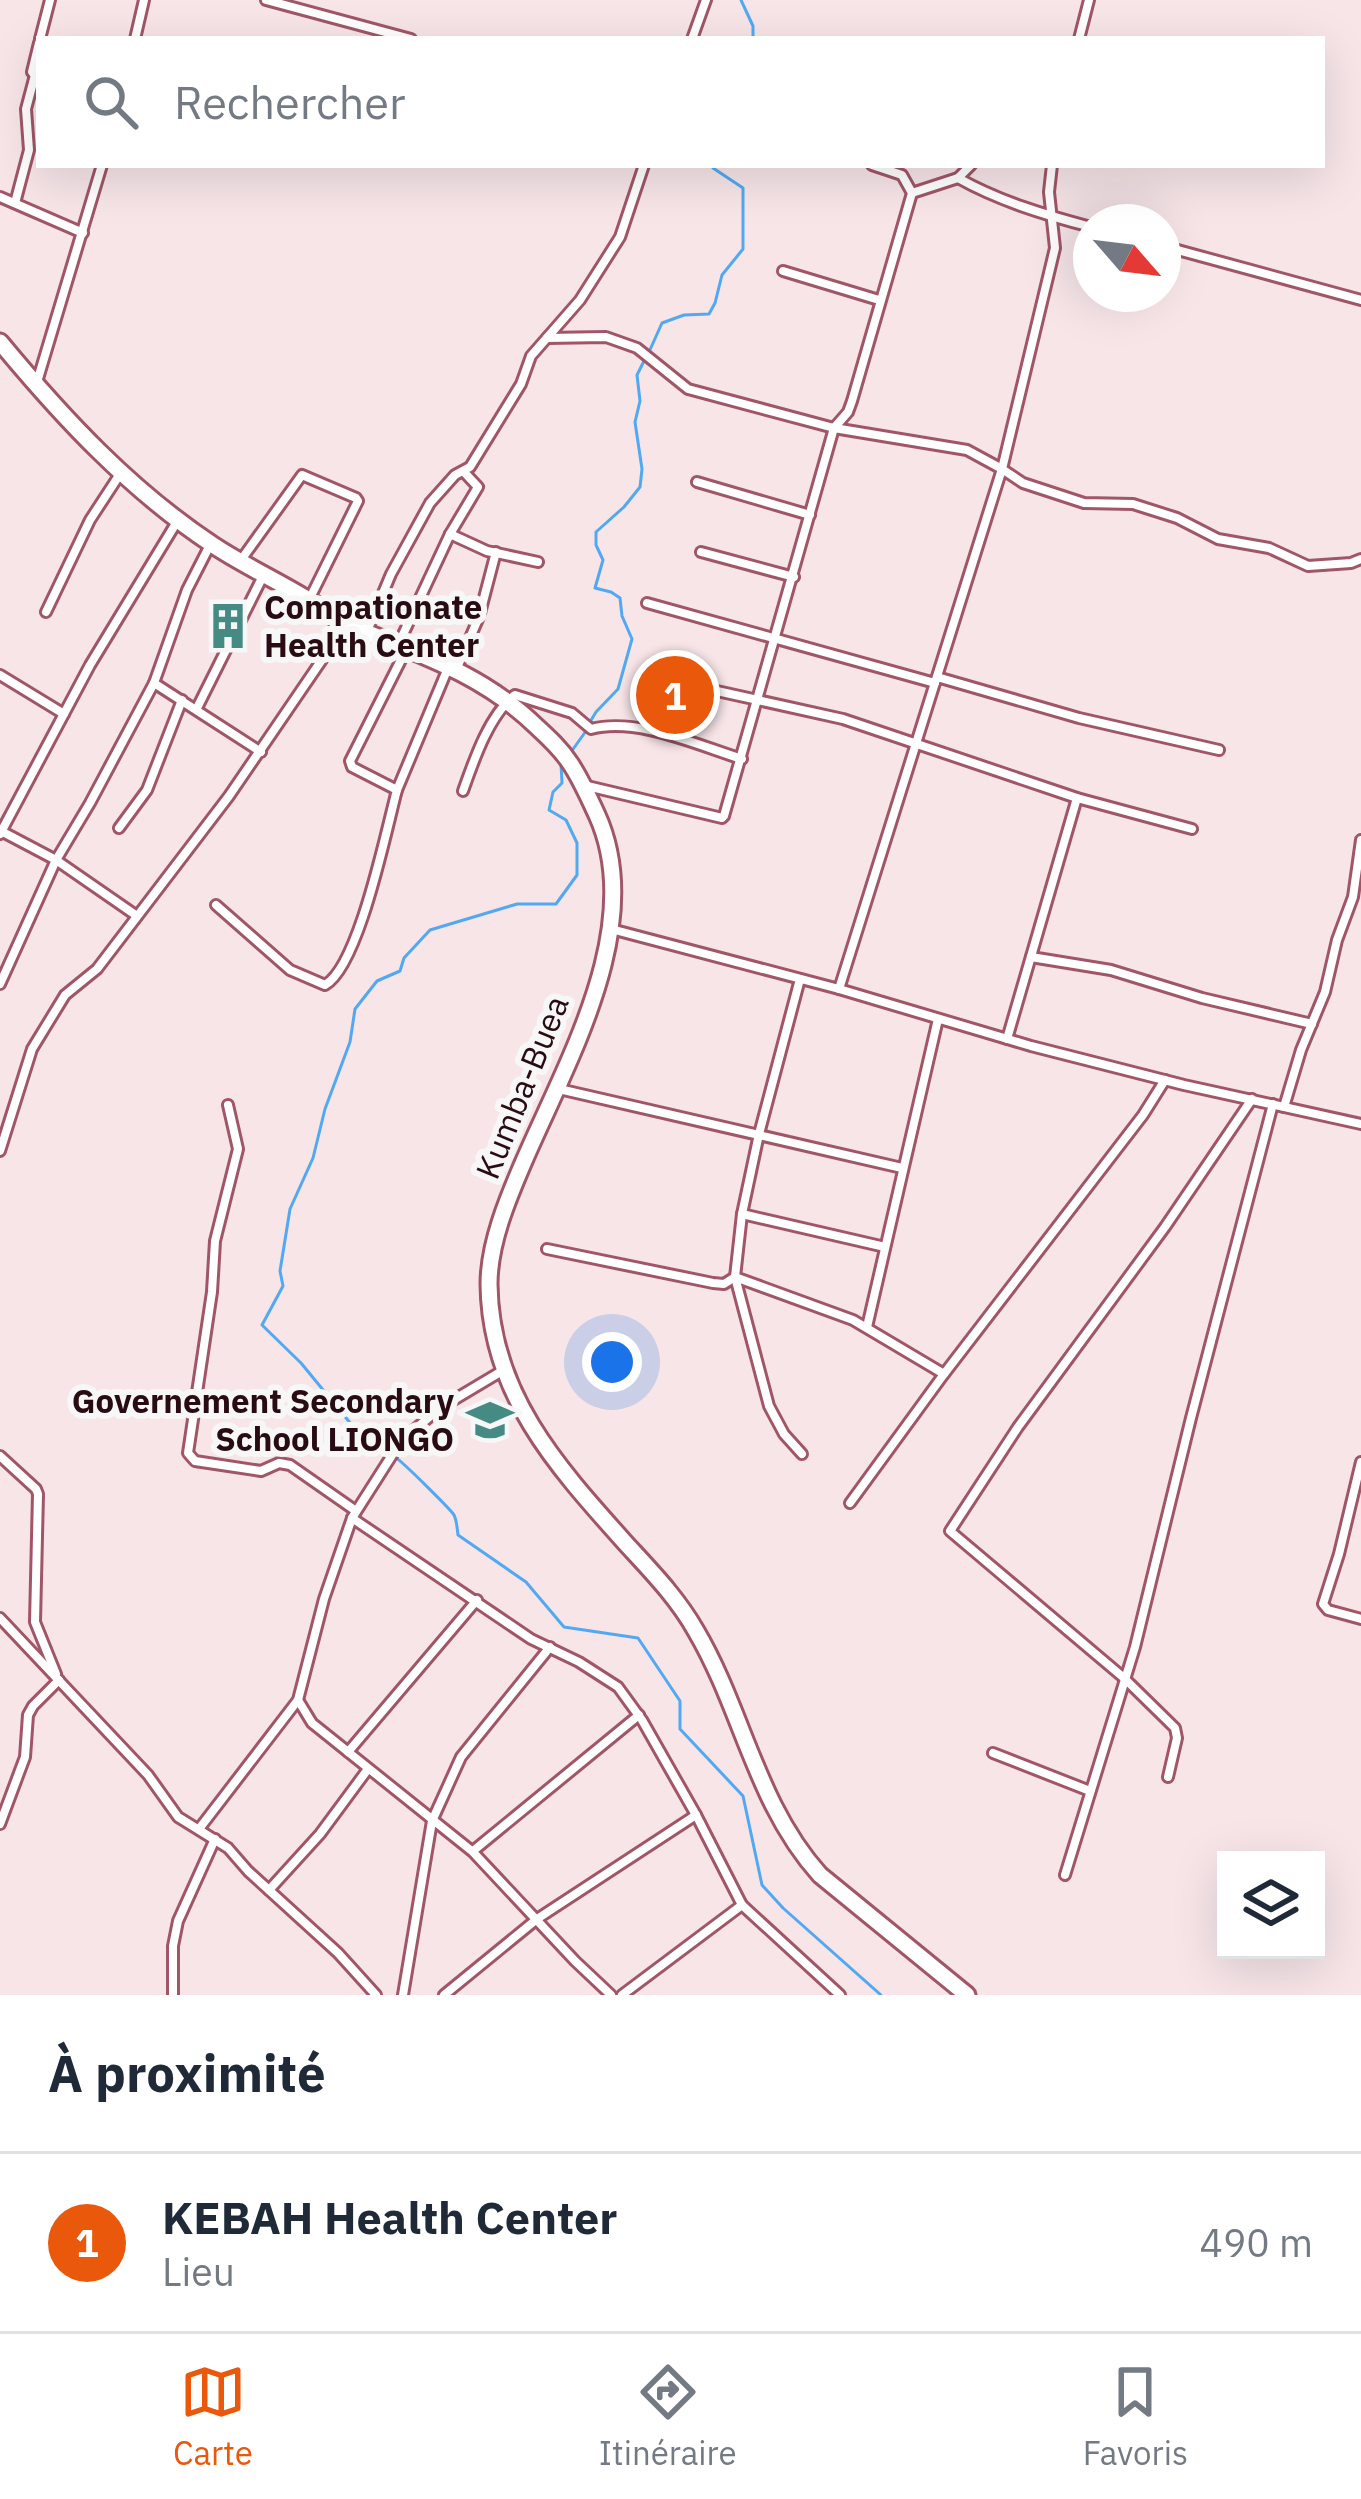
<!DOCTYPE html>
<html lang="fr">
<head>
<meta charset="utf-8">
<style>
	body { margin:0; font-family:"IBM Plex Sans",sans-serif; background:#f6f6f7; color:#1f2937 }
	.controls { position:absolute; right:36px; bottom:36px; display:grid; overflow:hidden; border-radius:0px; box-shadow:0 12px 48px #0002 }
	.controls button { width:108px; height:108px; display:grid; place-items:center; padding:0; border:0; border-bottom:3px solid #e0e1e3; background:#fff; color:#1f2937; font:60px sans-serif }
	.compass { position:absolute; left:1073px; top:204px; width:108px; height:108px; border-radius:50%; background:#fff; box-shadow:0 12px 48px #0002; rotate:118deg }
	.you { position:absolute; left:612px; top:1362px; width:42px; height:42px; margin:-30px; border:9px solid #fff; border-radius:50%; background:#1a73e8; box-shadow:0 0 0 18px #1a73e833 }
	.badge { display:grid; place-items:center; width:78px; height:78px; border-radius:50%; background:#ea580c; color:#fff; font-size:39px; font-weight:700 }
	.pin { position:absolute; translate:-50% -50%; border:6px solid #fff; box-shadow:0 3px 12px #0006 }
	.list { margin:0; padding:0; list-style:none }
	h2 { display:flex; justify-content:space-between; align-items:center; height:156px; margin:0; padding:0 48px; font-size:51px }
	h2 small { font-size:39px; font-weight:400; color:#747a83 }
	.list li { display:grid; grid-template-columns:78px 1fr auto; gap:36px; align-items:center; box-sizing:border-box; height:180px; padding:0 48px; border-top:3px solid #e0e1e3 }
	.list b { display:block; font-size:45px; white-space:nowrap }
	.list p { margin:0; font-size:39px; white-space:nowrap; color:#747a83 }
	.list em { font-size:39px; font-style:normal; color:#747a83 }
	.icon { flex:none; width:66px; height:66px; fill:none; stroke:currentColor; stroke-width:2; stroke-linecap:round; stroke-linejoin:round }
	.map { position:relative; flex:none; width:1361px; height:1995px; overflow:hidden }
	.search { position:absolute; background:#fff; box-shadow:0 12px 48px #0002; left:36px; right:36px; top:36px; height:132px; display:flex; align-items:center; gap:30px; box-sizing:border-box; padding:0 42px; border-radius:0px; color:#747a83; font-size:45px }
	.sheet { height:336px; background:#fff }
	nav { display:flex; justify-content:space-around; align-items:center; box-sizing:border-box; height:168px; border-top:3px solid #e0e1e3; background:#fff; font-size:33px; color:#747a83 }
	nav a { display:grid; justify-items:center; gap:6px }
	nav .on { color:#ea580c }
	.map>svg:first-child { display:block }
	.lines { fill:none; stroke-linecap:round; stroke-linejoin:round }
	.stream { stroke:#52a9f2; stroke-width:3 }
	.street-casing { stroke:#a15667; stroke-width:14 }
	.highway-casing { stroke:#a15667; stroke-width:21 }
	.street { stroke:#fff; stroke-width:8 }
	.highway { stroke:#fff; stroke-width:15 }
	.labels { text-anchor:middle; stroke-width:12; stroke-linejoin:round; paint-order:stroke }
	.poi-label { font-size:33px; font-weight:bold; fill:#290b13; stroke:#f7f7f7; text-anchor:start }
	.street-label { font-size:33px; fill:#290b13; stroke:#f7f7f7 }
</style>
</head>
<body>
<div class="map">
<svg width="1361" height="1995" viewBox="0 0 1361 1995">
	<rect width="100%" height="100%" fill="#f7e5e8"/>
	<g class="lines">
		<g class="stream">
			<polyline points="741,0 753,26 753,39"/>
			<polyline points="649,352 662,323 684,315 709,314 715,303 722,275 743,249 743,188 713,168 714,165"/>
			<polyline points="590,722 596,712 618,689 632,639 622,616 620,598 611,592 595,588 603,560 596,545 596,532 624,507 640,487 642,469 635,422 640,401 637,375 644,361"/>
			<polyline points="571,752 586,731"/>
			<polyline points="388,1453 365,1441 301,1363 262,1325 283,1286 280,1271 290,1209 313,1158 325,1109 350,1042 355,1009 377,981 400,971 404,958 430,930 517,904 556,904 577,875 577,843 566,820 549,810 553,792 562,783 561,764"/>
			<path d="M396 1458C402 1461 452 1511 454 1515 457 1521 457 1528 458 1535L526 1582 564 1627 638 1638 680 1701V1729L743 1796 762 1885 783 1908 881 1995"/>
		</g>
		<defs>
			<g id="street">
				<polyline points="266,0 411,39"/>
				<polyline points="40,39 50,0"/>
				<polyline points="135,39 144,0"/>
				<polyline points="692,39 706,0"/>
				<polyline points="1079,39 1089,0"/>
				<polyline points="35,75 32,72 39,43"/>
				<polyline points="1052,165 1049,192 1055,248 1002,469 1023,483 1084,503 1133,504 1177,518 1218,539 1269,548 1308,566 1351,563 1361,559"/>
				<path d="M958 178C999 201 1045 215 1091 227"/>
				<polyline points="912,193 958,178 971,165"/>
				<polyline points="0,197 83,233"/>
				<polyline points="15,203 29,150 26,109 35,75"/>
				<polyline points="1163,246 1361,300"/>
				<polyline points="783,271 879,300"/>
				<polyline points="547,338 606,337 637,348 688,389 834,428 967,450 1002,469 839,989"/>
				<polyline points="37,382 102,165"/>
				<polyline points="697,482 810,515"/>
				<polyline points="450,534 487,551 538,562"/>
				<polyline points="701,552 794,577"/>
				<polyline points="241,560 302,475 356,498 358,501 309,600"/>
				<polyline points="647,603 935,683"/>
				<polyline points="46,612 90,520 120,474"/>
				<polyline points="367,631 391,574 430,503 455,475 470,467 521,384 531,356 580,300 620,237 644,165"/>
				<polyline points="399,643 450,534 478,487 464,472"/>
				<polyline points="456,670 479,617 496,552"/>
				<polyline points="667,670 717,691 843,719 1077,798 1192,829"/>
				<polyline points="0,675 64,714"/>
				<polyline points="937,677 1079,718 1219,750"/>
				<polyline points="154,683 261,752"/>
				<polyline points="197,708 263,576"/>
				<polyline points="583,785 722,818 724,816 834,428 848,412 852,401 912,193 902,175 872,165"/>
				<polyline points="397,790 448,668"/>
				<path d="M463 791C474 760 489 715 515 695L572 713 591 729C637 717 697 745 742 759"/>
				<polyline points="119,828 147,790 182,700"/>
				<polyline points="1,831 56,860 137,916"/>
				<polyline points="0,834 90,665 178,520"/>
				<path d="M216 905 290 970 325 985C359 966 386 831 397 790L352 767 350 761 407 648"/>
				<polyline points="611,929 839,989 1031,1046 1184,1085 1361,1124"/>
				<polyline points="1031,957 1111,970 1202,998 1312,1024"/>
				<polyline points="800,979 759,1134 742,1214 735,1277 769,1406 784,1434 802,1454"/>
				<polyline points="0,984 56,860 90,803 154,683 187,590 210,545"/>
				<polyline points="1007,1039 1077,798"/>
				<polyline points="559,1089 902,1168"/>
				<polyline points="228,1105 238,1149 215,1241 212,1292 188,1453 195,1461 261,1471 279,1463 290,1465 356,1511"/>
				<polyline points="1284,1107 1301,1050 1325,992 1337,940 1353,897 1361,840"/>
				<polyline points="0,1151 32,1049 65,995 97,969 229,796 345,626"/>
				<polyline points="742,1214 885,1247"/>
				<polyline points="547,1249 713,1283 724,1284 735,1277 853,1320 944,1374"/>
				<polyline points="867,1327 938,1019"/>
				<polyline points="0,1456 36,1489 38,1494 35,1622 56,1674"/>
				<polyline points="1361,1462 1339,1554 1323,1604 1328,1610 1361,1619"/>
				<polyline points="850,1503 944,1374 1143,1115 1165,1080"/>
				<polyline points="352,1518 531,1639 579,1662 618,1687 642,1720 696,1815 742,1905 840,1995"/>
				<polyline points="0,1618 148,1775 178,1817 228,1848 248,1871 338,1953 376,1995"/>
				<polyline points="298,1700 312,1723 473,1852 575,1961 611,1995"/>
				<polyline points="348,1752 477,1600"/>
				<polyline points="993,1753 1090,1791"/>
				<polyline points="1168,1777 1177,1738 1175,1728 1124,1678 950,1531 1018,1427 1165,1227 1252,1099"/>
				<polyline points="0,1824 25,1757 28,1715 33,1706 59,1680"/>
				<polyline points="199,1829 298,1700 324,1599 352,1518 401,1441 440,1408 502,1371"/>
				<polyline points="473,1851 639,1715"/>
				<polyline points="1065,1875 1135,1647 1191,1418 1273,1104"/>
				<polyline points="269,1890 320,1834 368,1769"/>
				<polyline points="173,1995 173,1946 178,1921 215,1839"/>
				<polyline points="403,1995 432,1821 461,1757 550,1647"/>
				<polyline points="444,1995 537,1919 696,1815"/>
				<polyline points="622,1995 742,1905"/>
			</g>
			<path id="highway" d="M0 342C63 418 130 490 213 545 243 565 276 580 307 599 321 607 333 619 348 625 418 654 482 673 537 727 549 738 561 749 570 763 581 779 589 798 597 815 647 925 567 1061 524 1161 508 1198 489 1243 489 1284 490 1395 559 1469 629 1547 653 1573 678 1599 696 1631 743 1711 756 1804 820 1875L967 1995"/>
		</defs>
		<use href="#street" class="street-casing"/>
		<use href="#highway" class="highway-casing"/>
		<use href="#street" class="street"/>
		<use href="#highway" class="highway"/>
	</g>
	<defs>
		<symbol id="building-bare" viewBox="-9 -9 18 18"><path d="M-4-6H4V6H1V3H-1V6H-4ZM-2.5-4.3h1.7v1.8h-1.7ZM.8-4.3h1.7v1.8H.8ZM-2.5-1h1.7V.8h-1.7ZM.8-1h1.7V.8H.8Z" fill="#458b84" stroke="#f7f7f7" stroke-width="2.5" paint-order="stroke"/></symbol>
		<symbol id="school-bare" viewBox="-9 -9 18 18"><path d="M0-5L7-2L0 1L-7-2ZM-4 1L0 2.5L4 1V4Q0 6-4 4Z" fill="#458b84" stroke="#f7f7f7" stroke-width="2.5" paint-order="stroke"/></symbol>
	</defs>
	<g fill-rule="evenodd">
		<use href="#building-bare" x="195" y="593" width="66" height="66"/>
		<use href="#school-bare" x="457" y="1387" width="66" height="66"/>
	</g>
	<g class="labels">
		<g class="poi-label">
			<text x="264" y="619">Compationate<tspan x="264" dy="38">Health Center</tspan></text>
			<text x="454" y="1413" text-anchor="end">Governement Secondary<tspan x="454" dy="38">School LIONGO</tspan></text>
		</g>
		<g class="street-label">
			<text transform="translate(522 1087) rotate(-68)" y="12">Kumba-Buea</text>
		</g>
	</g>
</svg>
<div class="controls">
<button><svg class="icon" aria-label="layers" viewBox="0 0 24 24"><path d="M12 4l9 5-9 5-9-5zM3 14l9 5 9-5"/></svg></button>
</div>
<svg class="compass" viewBox="-18 -18 36 36"><path d="M0-13l5 13h-10z" fill="#e53935"/><path d="M0 13l5-13h-10z" fill="#747a83"/></svg>
<div class="you"></div>
<div class="pin badge" style="left:675px;top:695px">1</div>
<div class="search"><svg class="icon" aria-label="search" viewBox="0 0 24 24"><circle cx="10" cy="10" r="6"/><path d="M15 15l6 6"/></svg>Rechercher</div>
</div>
<section class="sheet">
<h2>À proximité<small></small></h2>
<ul class="list">
<li><span class="badge">1</span><div><b>KEBAH Health Center</b><p>Lieu</p></div><em>490 m</em></li>
</ul>
</section>
<nav>
<a class="on"><svg class="icon" aria-label="map" viewBox="0 0 24 24"><path d="M3 6l6-2 6 2 6-2v14l-6 2-6-2-6 2zM9 4v14M15 6v14"/></svg>Carte</a>
<a><svg class="icon" aria-label="directions" viewBox="0 0 24 24"><path d="M12 3l9 9-9 9-9-9zM9 14v-3h6M13 9l2 2-2 2"/></svg>Itinéraire</a>
<a><svg class="icon" aria-label="saved" viewBox="0 0 24 24"><path d="M7 4h10v16l-5-4-5 4z"/></svg>Favoris</a>
</nav>
</body>
</html>
